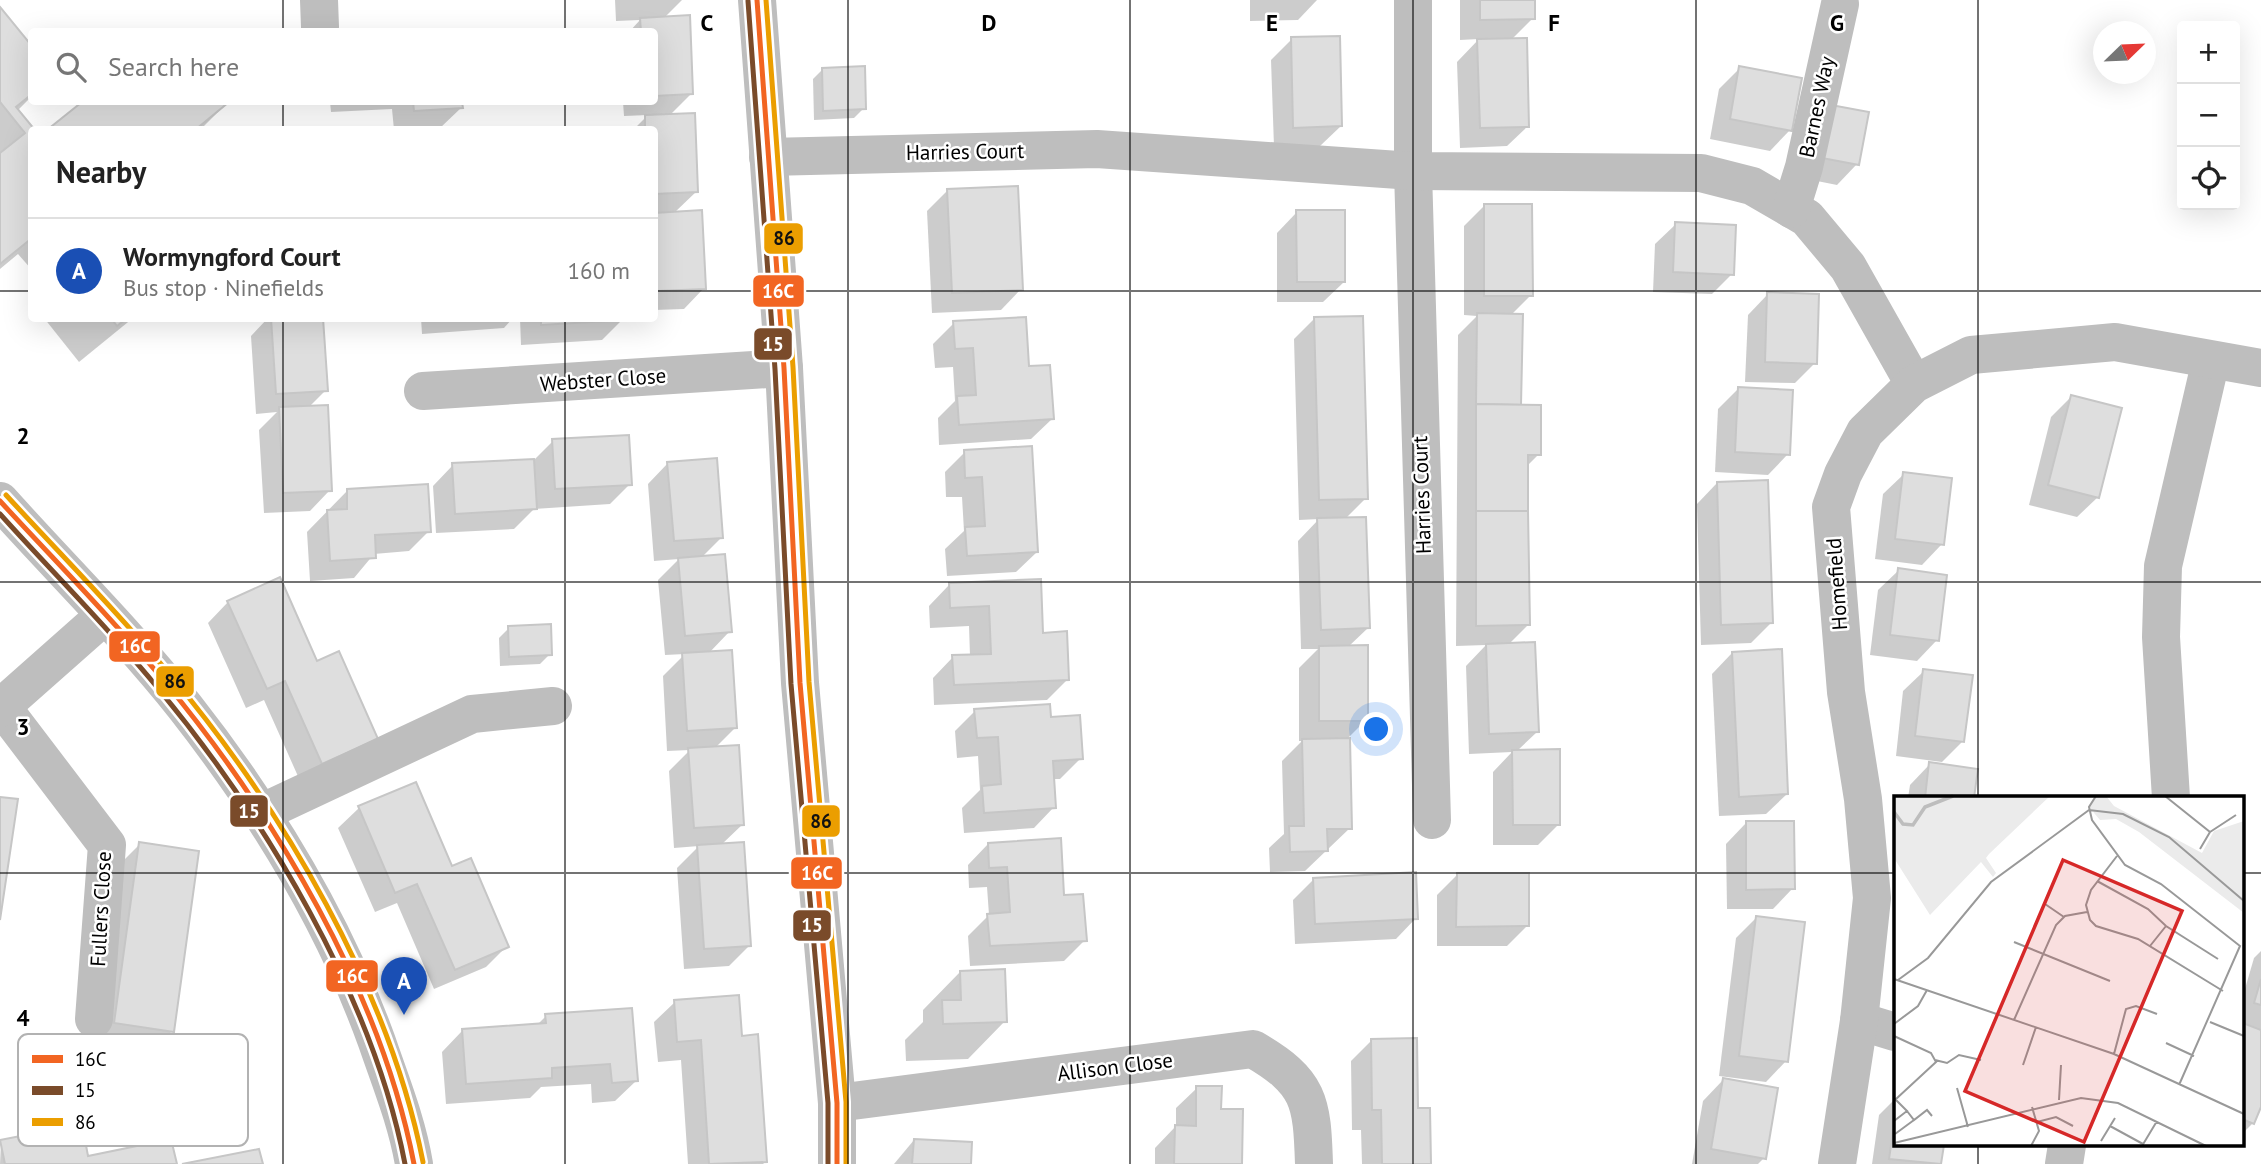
<!DOCTYPE html>
<html lang="en">
<head>
<meta charset="utf-8">
<style>
	body { margin:0; font-family:"PT Sans",sans-serif; background:#f2f2f2; color:#222 }
	.controls { position:absolute; right:21px; top:21px; display:grid; overflow:hidden; border-radius:7px; box-shadow:0 7px 28px #0002 }
	.controls button { width:63px; height:63px; display:grid; place-items:center; padding:0; border:0; border-bottom:2px solid #e0e0e0; background:#fff; color:#222; font:35px sans-serif }
	.compass { position:absolute; left:2093px; top:21px; width:63px; height:63px; border-radius:50%; background:#fff; box-shadow:0 7px 28px #0002; rotate:67deg }
	.you { position:absolute; left:1377px; top:730px; width:24px; height:24px; margin:-18px; border:5px solid #fff; border-radius:50%; background:#1a73e8; box-shadow:0 0 0 10px #1a73e833 }
	.badge { display:grid; place-items:center; width:46px; height:46px; border-radius:50%; background:#b45309; color:#fff; font-size:23px; font-weight:700 }
	.pin { position:absolute; translate:-50% -58px; filter:drop-shadow(0 2px 4px #0008) }
	.pin::after { content:''; position:absolute; top:37px; width:24px; height:21px; background:inherit; clip-path:polygon(0 0,100% 0,50% 100%) }
	.list { margin:0; padding:0; list-style:none }
	h2 { display:flex; justify-content:space-between; align-items:center; height:91px; margin:0; padding:0 28px; font-size:30px }
	h2 small { font-size:23px; font-weight:400; color:#767676 }
	.list li { display:grid; grid-template-columns:46px 1fr auto; gap:21px; align-items:center; box-sizing:border-box; height:105px; padding:0 28px; border-top:2px solid #e0e0e0 }
	.list b { display:block; font-size:26px; white-space:nowrap }
	.list p { margin:0; font-size:23px; white-space:nowrap; color:#767676 }
	.list em { font-size:23px; font-style:normal; color:#767676 }
	.icon { flex:none; width:38px; height:38px; fill:none; stroke:currentColor; stroke-width:2; stroke-linecap:round; stroke-linejoin:round }
	.map { position:relative; flex:none; width:2261px; height:1164px; overflow:hidden }
	.search { position:absolute; background:#fff; box-shadow:0 7px 28px #0002; left:28px; top:28px; width:630px; height:77px; display:flex; align-items:center; gap:18px; box-sizing:border-box; padding:0 24px; border-radius:7px; color:#767676; font-size:26px }
	.panel { position:absolute; background:#fff; box-shadow:0 7px 28px #0002; left:28px; top:126px; width:630px; height:196px; border-radius:7px }
	.map>svg:first-child { display:block }
	.shadow { fill:#0003 }
	.building { fill:#dedede; stroke:#c6c6c6; stroke-width:2 }
	.lines { fill:none; stroke-linecap:round; stroke-linejoin:round }
	.minor { stroke:#bebebe; stroke-width:38 }
	.bus-1-casing { stroke:#fff; stroke-width:10 }
	.bus-2-casing { stroke:#fff; stroke-width:10 }
	.bus-3-casing { stroke:#fff; stroke-width:10 }
	.bus-1 { stroke:#f26522; stroke-width:5 }
	.bus-2 { stroke:#7a4b2a; stroke-width:5 }
	.bus-3 { stroke:#eb9e00; stroke-width:5 }
	.grid { fill:none; stroke:#000; stroke-width:2; stroke-opacity:0.55 }
	.labels { text-anchor:middle; stroke-width:5; stroke-linejoin:round; paint-order:stroke }
	.street-label { font-size:21px; fill:#000; stroke:#fff }
	.inset-river { fill:none; stroke:#bdbdbd; stroke-width:3.5 }
	.inset-road { fill:none; stroke:#999; stroke-width:2 }
	.view { fill:#d62828; fill-opacity:0.15; stroke:#d62828; stroke-width:3.5 }
	.inset-edge { fill:none; stroke:#000; stroke-width:3.5 }
	.key { fill:#fff; stroke:#b2b2b2; stroke-width:2 }
	.key-label { font-size:19px; fill:#000 }
	.grid-label { font-size:23px; text-anchor:middle; font-weight:bold; fill:#000; stroke:#fff; stroke-width:5; stroke-linejoin:round; paint-order:stroke }
	.line-badge { stroke:#fff; stroke-width:2.5 }
	.badge-label { font-size:19px; text-anchor:middle; font-weight:bold; fill:#fff }
	.pale-badge-label { font-size:19px; text-anchor:middle; font-weight:bold; fill:#111 }
</style>
</head>
<body>
<div class="map">
<svg width="2261" height="1164" viewBox="0 0 2261 1164">
	<rect width="100%" height="100%" fill="#fff"/>
	<g class="shadow">
		<polygon points="615,0 682,0 664,18 692,93 669,116 697,191 674,213 704,288 684,309 654,310 654,130 633,130 648,115 624,116 623,102 654,102 654,32 629,32 640,20 616,21"/>
		<polygon points="1250,0 1317,0 1298,20 1250,21"/>
		<polygon points="1460,0 1533,0 1533,18 1511,40 1528,126 1507,146 1460,148 1457,62 1479,39 1460,40"/>
		<polygon points="0,10 32,49 32,96 17,111 32,130 32,270 18,254 0,269"/>
		<polygon points="1292,39 1341,126 1320,146 1274,147 1271,60"/>
		<polygon points="1740,68 1790,130 1770,151 1710,139 1719,89"/>
		<polygon points="823,69 864,108 854,118 814,120 813,79"/>
		<polygon points="84,102 228,102 200,130 50,130"/>
		<polygon points="330,102 460,102 461,108 440,128 394,130 392,109 331,112"/>
		<polygon points="1867,114 1857,164 1837,185 1802,178"/>
		<polygon points="947,191 1021,289 1001,310 932,313 927,211"/>
		<polygon points="1485,205 1531,295 1511,315 1519,407 1539,454 1527,466 1528,625 1508,645 1537,732 1517,751 1559,824 1538,845 1493,845 1493,772 1512,752 1469,754 1466,666 1486,645 1456,646 1458,335 1477,316 1464,315 1464,226"/>
		<polygon points="1297,212 1344,282 1323,302 1277,302 1277,233"/>
		<polygon points="1676,224 1732,274 1712,294 1653,292 1655,244"/>
		<polygon points="1768,294 1815,363 1795,383 1745,382 1748,315"/>
		<polygon points="44,318 133,318 79,362"/>
		<polygon points="268,318 391,318 322,322 326,390 308,408 330,490 310,511 264,513 259,430 277,412 256,414 251,336"/>
		<polygon points="421,318 513,318 504,328 422,334"/>
		<polygon points="520,318 622,318 622,320 602,340 521,345"/>
		<polygon points="1314,319 1366,498 1345,519 1368,628 1348,647 1366,720 1348,738 1350,828 1305,871 1270,872 1269,848 1284,834 1282,761 1302,741 1299,741 1299,668 1318,649 1301,649 1298,541 1319,519 1299,520 1294,339"/>
		<polygon points="954,323 1027,368 1052,419 1031,439 939,445 938,418 955,401 953,367 935,368 933,344"/>
		<polygon points="1739,388 1788,454 1768,475 1715,472 1718,409"/>
		<polygon points="2071,397 2098,497 2077,517 2029,505 2051,417"/>
		<polygon points="553,441 630,484 610,504 534,509 514,529 436,533 433,486 453,465 533,461"/>
		<polygon points="965,452 1037,552 1016,572 947,576 945,549 964,531 962,497 946,497 945,472"/>
		<polygon points="668,463 722,537 701,558 730,631 708,654 735,728 715,748 743,824 721,845 749,946 729,966 684,969 677,868 699,846 674,848 669,771 690,750 667,751 663,676 685,654 665,655 658,580 679,559 654,561 648,484"/>
		<polygon points="1904,474 1942,544 1922,565 1875,559 1883,494"/>
		<polygon points="1717,483 1771,623 1751,643 1701,645 1697,504"/>
		<polygon points="347,491 429,531 409,551 374,554 354,578 310,581 307,532"/>
		<polygon points="1899,570 1937,640 1917,661 1870,655 1878,590"/>
		<polygon points="1039,581 1042,635 1067,680 1047,700 934,705 933,678 953,657 970,656 969,626 930,628 929,606 949,585"/>
		<polygon points="228,602 355,759 301,783 264,700 246,708 208,623"/>
		<polygon points="509,628 550,654 540,664 500,666 499,638"/>
		<polygon points="1732,653 1787,794 1766,814 1719,816 1712,674"/>
		<polygon points="1924,671 1963,741 1942,762 1896,756 1903,691"/>
		<polygon points="975,711 1049,719 1081,758 1060,779 1052,779 1054,807 1034,828 964,833 962,808 980,790 978,756 957,758 955,731"/>
		<polygon points="1930,764 1976,771 1973,798 1908,798 1910,785"/>
		<polygon points="359,808 451,869 507,946 486,967 434,989 397,903 375,912 338,828"/>
		<polygon points="1746,823 1793,888 1773,909 1727,909 1726,844"/>
		<polygon points="140,844 172,1031 152,1052 94,1043 119,865"/>
		<polygon points="988,844 1062,897 1085,940 1064,961 970,966 968,936 989,915 987,887 969,888 968,865"/>
		<polygon points="1457,875 1528,925 1507,946 1437,946 1437,895"/>
		<polygon points="1314,879 1416,918 1396,939 1295,944 1293,900"/>
		<polygon points="1757,917 1786,1061 1766,1082 1719,1076 1736,938"/>
		<polygon points="2261,951 2261,1102 2253,1123 2242,1134 2242,999 2254,958"/>
		<polygon points="960,972 1005,1021 968,1059 906,1061 905,1040 923,1022 923,1010"/>
		<polygon points="675,1002 740,1038 765,1162 763,1164 688,1164 681,1060 658,1062 654,1022"/>
		<polygon points="546,1016 636,1081 615,1101 592,1103 591,1084 541,1087 530,1098 446,1104 442,1052 462,1031 536,1026"/>
		<polygon points="1371,1041 1417,1110 1429,1164 1362,1164 1361,1130 1352,1130 1351,1061"/>
		<polygon points="1723,1080 1764,1158 1758,1164 1692,1164 1703,1101"/>
		<polygon points="1197,1088 1240,1164 1155,1164 1155,1148 1176,1126 1176,1108"/>
		<polygon points="1895,1099 1895,1145 1943,1145 1940,1164 1872,1164 1879,1115"/>
		<polygon points="914,1140 969,1164 894,1164"/>
		<polygon points="1,1142 87,1158 175,1164 0,1164"/>
	</g>
	<g class="building">
		<polygon points="1480,0 1535,0 1535,19 1480,20"/>
		<polygon points="0,7 32,46 32,94 16,107 35,130 32,130 32,238 0,264 0,153 25,133 0,102"/>
		<polygon points="690,15 693,94 654,96 654,32 641,32 640,18"/>
		<polygon points="1340,36 1342,126 1293,128 1291,37"/>
		<polygon points="1527,38 1529,127 1480,128 1477,39"/>
		<polygon points="865,66 866,109 823,111 822,68"/>
		<polygon points="1739,66 1802,78 1792,131 1730,119"/>
		<polygon points="82,102 229,102 195,130 47,130"/>
		<polygon points="413,102 462,102 463,108 414,111"/>
		<polygon points="1831,105 1869,112 1859,165 1822,158"/>
		<polygon points="695,113 698,192 654,194 654,130 645,130 645,115"/>
		<polygon points="1018,186 1023,290 952,293 947,189"/>
		<polygon points="1484,204 1532,204 1533,296 1484,296"/>
		<polygon points="702,210 706,289 656,291 654,213"/>
		<polygon points="1296,210 1345,210 1345,282 1297,282"/>
		<polygon points="1675,222 1736,225 1734,275 1673,272"/>
		<polygon points="1767,292 1819,294 1817,364 1765,362"/>
		<polygon points="1477,313 1523,314 1521,405 1476,404"/>
		<polygon points="1363,316 1368,499 1319,500 1314,317"/>
		<polygon points="1026,317 1029,366 1050,365 1054,419 959,425 957,396 976,395 973,348 955,349 953,321"/>
		<polygon points="111,318 127,318 117,326"/>
		<polygon points="271,318 323,318 328,391 276,394"/>
		<polygon points="541,318 624,318 624,320 541,325"/>
		<polygon points="1738,387 1793,390 1790,455 1735,452"/>
		<polygon points="2071,395 2122,408 2099,498 2048,485"/>
		<polygon points="1476,404 1541,405 1541,455 1528,455 1528,511 1476,511"/>
		<polygon points="328,405 332,491 283,493 279,407"/>
		<polygon points="629,435 632,485 555,489 552,439"/>
		<polygon points="1032,446 1038,552 967,556 965,527 985,526 982,477 965,478 964,450"/>
		<polygon points="717,458 723,538 674,541 667,462"/>
		<polygon points="534,459 537,509 455,514 452,463"/>
		<polygon points="1903,472 1952,478 1944,545 1895,539"/>
		<polygon points="1768,480 1773,623 1721,625 1717,482"/>
		<polygon points="428,484 431,532 375,535 376,558 330,561 327,510 347,509 347,489"/>
		<polygon points="1476,511 1528,511 1530,625 1476,626"/>
		<polygon points="1366,517 1370,628 1321,630 1317,518"/>
		<polygon points="725,554 732,632 685,636 678,558"/>
		<polygon points="1898,568 1947,575 1939,641 1890,635"/>
		<polygon points="280,577 317,661 339,651 378,739 322,764 285,681 267,689 227,601"/>
		<polygon points="1041,579 1043,633 1067,631 1069,680 954,685 952,655 991,654 989,606 950,608 949,583"/>
		<polygon points="551,624 552,655 509,657 508,626"/>
		<polygon points="1535,642 1539,732 1489,734 1486,644"/>
		<polygon points="1368,645 1368,721 1319,721 1319,646"/>
		<polygon points="1782,649 1788,794 1739,797 1732,652"/>
		<polygon points="732,650 737,728 687,731 682,653"/>
		<polygon points="1923,669 1973,675 1964,742 1915,736"/>
		<polygon points="1050,704 1051,717 1080,715 1083,759 1053,761 1056,808 984,813 982,786 1001,784 998,737 977,738 974,709"/>
		<polygon points="1350,738 1352,829 1327,829 1328,851 1290,852 1289,826 1304,826 1302,739"/>
		<polygon points="739,745 744,825 694,828 688,748"/>
		<polygon points="1560,749 1560,825 1513,825 1512,750"/>
		<polygon points="1929,762 1978,769 1974,798 1925,798"/>
		<polygon points="416,782 452,866 471,858 509,947 455,970 417,884 395,893 358,806"/>
		<polygon points="0,797 18,799 0,920"/>
		<polygon points="1746,821 1794,821 1795,889 1746,890"/>
		<polygon points="1061,838 1064,895 1083,894 1087,941 990,946 987,914 1010,912 1007,867 989,868 988,843"/>
		<polygon points="139,842 199,851 174,1032 114,1023"/>
		<polygon points="744,842 751,946 704,949 697,845"/>
		<polygon points="1416,872 1418,919 1315,924 1313,878"/>
		<polygon points="1457,873 1529,873 1529,926 1456,927"/>
		<polygon points="1756,916 1805,922 1788,1062 1739,1056"/>
		<polygon points="1005,969 1007,1022 943,1024 942,1000 961,1000 960,971"/>
		<polygon points="2261,979 2261,1005 2254,1003"/>
		<polygon points="739,995 742,1036 758,1034 767,1162 709,1164 701,1040 677,1042 674,1000"/>
		<polygon points="632,1008 638,1081 612,1083 610,1064 552,1068 552,1078 466,1084 462,1029 546,1023 545,1014"/>
		<polygon points="2243,1023 2261,1030 2261,1107 2254,1124 2242,1119"/>
		<polygon points="1417,1038 1418,1108 1430,1108 1431,1164 1382,1164 1381,1110 1372,1110 1371,1039"/>
		<polygon points="1723,1078 1778,1088 1766,1159 1711,1149"/>
		<polygon points="1196,1086 1222,1086 1221,1109 1243,1109 1242,1164 1174,1164 1175,1125 1196,1126"/>
		<polygon points="1895,1118 1895,1145 1944,1145 1941,1164 1889,1159"/>
		<polygon points="82,1124 88,1156 171,1139 177,1164 5,1164 0,1140"/>
		<polygon points="914,1139 972,1142 971,1164 912,1164"/>
		<polygon points="259,1149 263,1164 182,1164"/>
	</g>
	<g class="lines">
		<g class="minor">
			<polyline points="319,0 320,27"/>
			<polyline points="757,0 784,368 800,683 837,1103 837,1164"/>
			<polyline points="1413,0 1413,171 1432,820"/>
			<polyline points="768,157 1097,149 1413,171 1701,173 1752,186 1807,218 1848,267 1914,384"/>
			<polyline points="1791,209 1804,167 1840,4"/>
			<polyline points="423,391 784,368"/>
			<path d="M0 501C61 569 128 635 185 707 265 809 333 920 377 1042 391 1083 407 1122 414 1164"/>
			<polyline points="2,707 107,845 94,1019"/>
			<polyline points="0,708 104,616"/>
			<polyline points="2171,798 2161,637 2163,566 2211,360"/>
			<polyline points="261,813 472,714 553,706"/>
			<polyline points="1859,1021 1895,1032"/>
			<path d="M837 1103 1253 1049C1310 1082 1312 1101 1314 1164"/>
			<polyline points="1837,1164 1859,1021 1872,898 1863,799 1846,692 1831,507 1843,474 1865,432 1914,384 1971,355 2115,342 2261,368"/>
			<polyline points="2064,1164 2067,1145"/>
		</g>
		<defs>
			<g id="bus-1">
				<polyline points="757,0 784,368 800,683 837,1103 837,1164"/>
				<path d="M0 501C55 561 113 619 165 682 275 815 381 992 414 1164"/>
			</g>
			<g id="bus-2">
				<polyline points="748,1 775,369 791,684 828,1103 828,1164"/>
				<path d="M0 514C52 572 108 627 157 687 265 817 373 997 405 1164"/>
			</g>
			<g id="bus-3">
				<polyline points="766,0 793,367 809,682 846,1102 846,1164"/>
				<path d="M6 495C61 555 119 613 171 676 283 810 389 989 423 1162"/>
			</g>
		</defs>
		<use href="#bus-1" class="bus-1-casing"/>
		<use href="#bus-2" class="bus-2-casing"/>
		<use href="#bus-3" class="bus-3-casing"/>
		<use href="#bus-1" class="bus-1"/>
		<use href="#bus-2" class="bus-2"/>
		<use href="#bus-3" class="bus-3"/>
	</g>
	<path class="grid" d="M283 0V32M565 0V32M848 0V1164M1130 0V1164M1413 0V1164M1696 0V1164M1978 0V798M283 102V130M565 102V130M0 291H32M654 291H2261M283 318V1164M565 318V1164M0 582H2261M0 873H1895M2242 873H2261M1978 1145V1164"/>
	<g class="labels">
		<g class="street-label">
			<text transform="translate(1817 107) rotate(-78)" y="7">Barnes Way</text>
			<text transform="translate(965 152) rotate(-1)" y="7">Harries Court</text>
			<text transform="translate(603 380) rotate(-4)" y="7">Webster Close</text>
			<text transform="translate(1422 495) rotate(-92)" y="7">Harries Court</text>
			<text transform="translate(1837 584) rotate(-94)" y="7">Homefield</text>
			<text transform="translate(101 909) rotate(-87)" y="7">Fullers Close</text>
			<text transform="translate(1115 1067) rotate(-7)" y="7">Allison Close</text>
		</g>
	</g>
	<g transform="translate(1894 796)">
		<rect width="350" height="350" fill="#fff"/>
		<path d="M0 0 2 1 156 0 95 58 92 62 102 77 99 81 87 66 36 119 0 62ZM202 0H212L220 10 308 57 320 35 350 25V117L245 36 222 23 206 24 195 11Z" fill="#ebebeb"/>
		<path class="inset-river" d="M0 16 9 28 19 29 31 11 59 0"/>
		<path class="inset-road" d="M202 0 195 11 198 24 231 69 267 88 346 150 285 289M271 0 316 36 306 53M316 36 342 19M223 60 197 94 192 109 196 124 202 130 244 143 329 195M203 85 254 113 272 130 324 163M151 108 170 121M120 146 216 185M256 150 272 130M0 183 220 258 350 318M4 184 34 162 97 86 195 14 229 18 275 41 350 105M120 224 162 129 171 120 193 116M316 226 350 240M0 228 24 210 33 194M0 240 37 257 42 266 2 303M272 247 300 260M220 258 232 213 242 210 263 218M41 264 53 267 65 259 87 264M129 269 142 231M63 292 74 331M0 302 13 315 0 325M165 304 167 269M13 315 20 324 33 314 38 320M143 326 162 321 179 330M216 330 249 348M1 338 20 324M207 345 221 322M0 347 187 302 224 307 312 350M137 350 145 335 138 311M248 350 263 325"/>
		<path class="view" d="M169 64 288 115 190 346 71 295Z"/>
		<rect width="350" height="350" class="inset-edge"/>
	</g>
	<rect x="18" y="1034" width="230" height="112" rx="10" class="key"/>
	<rect x="32" y="1055" width="31" height="8" fill="#f26522"/>
	<rect x="32" y="1086" width="31" height="9" fill="#7a4b2a"/>
	<rect x="32" y="1118" width="31" height="8" fill="#eb9e00"/>
	<g class="key-label">
		<text x="75" y="1066">16C</text>
		<text x="75" y="1097">15</text>
		<text x="75" y="1129">86</text>
	</g>
	<g class="grid-label">
		<text x="707" y="31">C</text>
		<text x="989" y="31">D</text>
		<text x="1272" y="31">E</text>
		<text x="1554" y="31">F</text>
		<text x="1837" y="31">G</text>
		<text x="23" y="444">2</text>
		<text x="23" y="735">3</text>
		<text x="23" y="1026">4</text>
	</g>
	<g class="line-badge">
		<rect x="763" y="222" width="41" height="33" rx="7" fill="#eb9e00"/>
		<rect x="752" y="274" width="53" height="34" rx="7" fill="#f26522"/>
		<rect x="753" y="327" width="40" height="34" rx="7" fill="#7a4b2a"/>
		<rect x="108" y="630" width="53" height="33" rx="7" fill="#f26522"/>
		<rect x="155" y="665" width="40" height="33" rx="7" fill="#eb9e00"/>
		<rect x="229" y="794" width="40" height="34" rx="7" fill="#7a4b2a"/>
		<rect x="801" y="804" width="40" height="34" rx="7" fill="#eb9e00"/>
		<rect x="790" y="856" width="53" height="34" rx="7" fill="#f26522"/>
		<rect x="792" y="909" width="40" height="33" rx="7" fill="#7a4b2a"/>
		<rect x="325" y="959" width="54" height="34" rx="7" fill="#f26522"/>
	</g>
	<g class="badge-label">
		<text x="778" y="298">16C</text>
		<text x="773" y="351">15</text>
		<text x="135" y="653">16C</text>
		<text x="249" y="818">15</text>
		<text x="817" y="880">16C</text>
		<text x="812" y="932">15</text>
		<text x="352" y="983">16C</text>
	</g>
	<g class="pale-badge-label">
		<text x="784" y="245">86</text>
		<text x="175" y="688">86</text>
		<text x="821" y="828">86</text>
	</g>
</svg>
<div class="controls">
<button>+</button>
<button>−</button>
<button><svg class="icon" aria-label="locate" viewBox="0 0 24 24"><circle cx="12" cy="12" r="6"/><path d="M12 2v4M12 18v4M2 12h4M18 12h4"/></svg></button>
</div>
<svg class="compass" viewBox="-18 -18 36 36"><path d="M0-13l5 13h-10z" fill="#e53935"/><path d="M0 13l5-13h-10z" fill="#767676"/></svg>
<div class="you"></div>
<div class="pin badge" style="left:404px;top:1015px;background:#1a4fb4">A</div>
<div class="search"><svg class="icon" aria-label="search" viewBox="0 0 24 24"><circle cx="10" cy="10" r="6"/><path d="M15 15l6 6"/></svg>Search here</div>
<section class="panel">
<h2>Nearby<small></small></h2>
<ul class="list">
<li><span class="badge" style="background:#1a4fb4">A</span><div><b>Wormyngford Court</b><p>Bus stop · Ninefields</p></div><em>160 m</em></li>
</ul>
</section>
</div>
</body>
</html>
